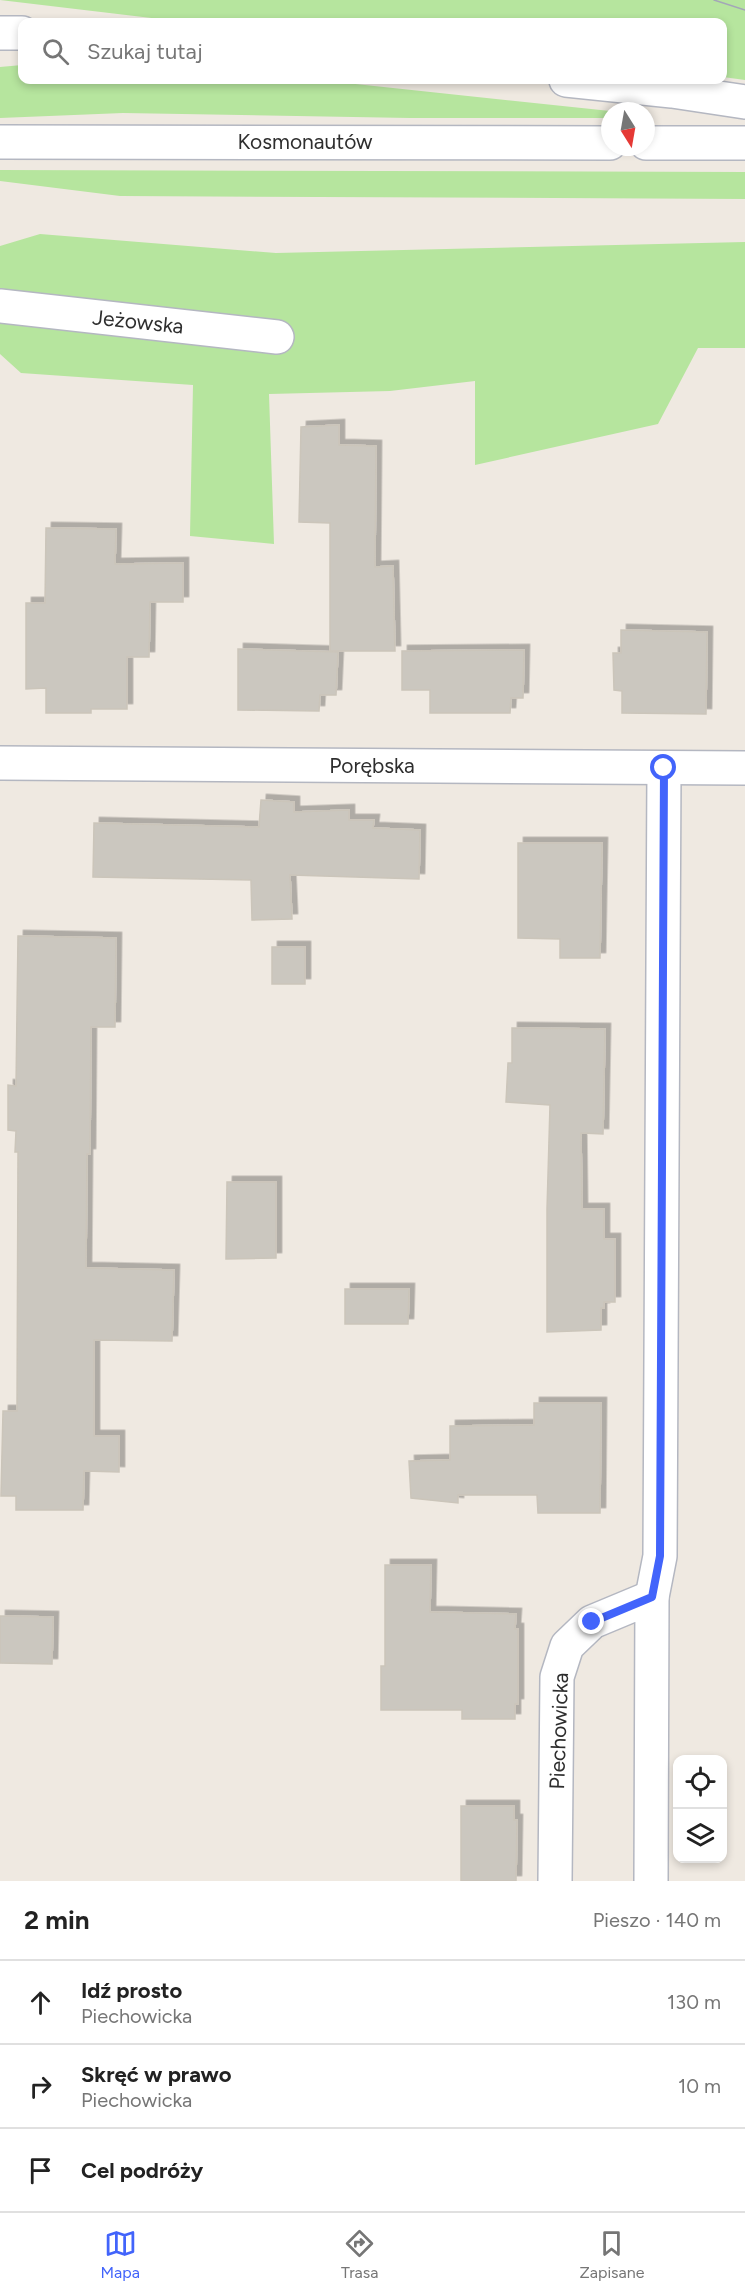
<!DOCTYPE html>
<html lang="pl">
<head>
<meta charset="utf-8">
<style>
	body { margin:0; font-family:Figtree,sans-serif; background:#f6f6f6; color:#222 }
	.controls { position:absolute; right:18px; bottom:18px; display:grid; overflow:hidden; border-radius:12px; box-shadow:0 3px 9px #0003 }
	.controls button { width:54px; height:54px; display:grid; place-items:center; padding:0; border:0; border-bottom:2px solid #e0e0e0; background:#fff; color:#222; font:30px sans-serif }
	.compass { position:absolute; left:601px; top:102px; width:54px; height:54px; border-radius:50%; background:#fff; box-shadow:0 3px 9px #0003; rotate:169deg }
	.stop { position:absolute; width:18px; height:18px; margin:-14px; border:4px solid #4264fb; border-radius:50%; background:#fff }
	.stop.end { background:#4264fb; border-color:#fff; box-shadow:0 2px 6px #0008 }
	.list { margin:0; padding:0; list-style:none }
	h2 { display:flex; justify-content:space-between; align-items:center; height:78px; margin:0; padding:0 24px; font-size:26px }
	h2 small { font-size:20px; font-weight:400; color:#767676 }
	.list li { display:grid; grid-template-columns:39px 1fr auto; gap:18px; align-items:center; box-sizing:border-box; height:84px; padding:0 24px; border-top:2px solid #e0e0e0 }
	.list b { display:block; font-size:22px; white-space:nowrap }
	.list p { margin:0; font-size:20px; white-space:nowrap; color:#767676 }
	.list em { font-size:20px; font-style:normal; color:#767676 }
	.icon { flex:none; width:33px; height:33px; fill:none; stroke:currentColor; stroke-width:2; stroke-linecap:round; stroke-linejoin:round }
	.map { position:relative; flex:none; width:745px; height:1881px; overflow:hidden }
	.search { position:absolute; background:#fff; box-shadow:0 3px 9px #0003; left:18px; right:18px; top:18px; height:66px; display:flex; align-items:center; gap:15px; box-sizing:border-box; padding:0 21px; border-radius:12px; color:#767676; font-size:22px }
	.sheet { height:330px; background:#fff }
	nav { display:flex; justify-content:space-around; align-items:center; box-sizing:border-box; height:84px; border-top:2px solid #e0e0e0; background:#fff; font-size:16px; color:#767676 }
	nav a { display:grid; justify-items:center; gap:3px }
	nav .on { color:#4264fb }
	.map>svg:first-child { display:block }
	.green { fill:#b6e59e }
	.building { fill:#cbc7bf; stroke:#cbc5ba; stroke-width:1.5; filter:url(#shadow) }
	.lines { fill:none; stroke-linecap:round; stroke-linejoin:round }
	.minor-casing { stroke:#b4b7c1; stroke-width:36 }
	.secondary-casing { stroke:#b4b7c1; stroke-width:36 }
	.minor { stroke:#fff; stroke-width:33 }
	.secondary { stroke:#fff; stroke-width:33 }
	.tram { stroke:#a3a6b8; stroke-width:1.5 }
	.route { stroke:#4264fb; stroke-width:8 }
	.labels { text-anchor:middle; stroke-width:4.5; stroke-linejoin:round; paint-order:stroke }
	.street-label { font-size:21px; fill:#2e2e2e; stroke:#fff }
</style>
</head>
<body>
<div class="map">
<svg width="745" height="1881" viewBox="0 0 745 1881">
	<defs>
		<filter id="shadow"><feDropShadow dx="5.5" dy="-5.5" stdDeviation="0" flood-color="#0004"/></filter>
	</defs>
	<rect width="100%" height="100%" fill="#efe9e1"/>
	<g class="green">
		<polygon points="0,0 745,0 745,80 723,77 722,22 185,22"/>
		<polygon points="22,65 22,80 318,80 610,111 610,118 410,118 123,113 0,118 0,67"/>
		<polygon points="0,170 745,172 745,199 120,196 0,181"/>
		<polygon points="40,234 276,253 745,242 745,348 698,348 658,424 475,465 475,381 390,391 269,394 274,544 190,536 193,385 21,373 0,354 0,246"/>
	</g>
	<g class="building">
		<polygon points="339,425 339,445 376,446 375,567 393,566 395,651 330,651 330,523 299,522 301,427"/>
		<polygon points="46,528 116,529 115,564 183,563 183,602 150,602 149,657 127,657 127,709 91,709 91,713 46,713 46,688 26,689 26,603 45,603"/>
		<polygon points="621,630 707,632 706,714 622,713 622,691 614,690 613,653 621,653"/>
		<polygon points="238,649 338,652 336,695 320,695 319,711 238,710"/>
		<polygon points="524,650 523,698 511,698 510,713 430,713 430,690 402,690 402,651"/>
		<polygon points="261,800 294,802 294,812 349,810 349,820 374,820 373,828 420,830 419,879 290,875 292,919 252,920 251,880 93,877 94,823 259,827"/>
		<polygon points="518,843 602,843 600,958 560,958 560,939 518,938"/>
		<polygon points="18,936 116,938 115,1027 91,1027 90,1154 87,1154 86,1268 174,1270 172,1341 94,1340 94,1436 119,1436 119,1472 84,1471 83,1510 16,1510 16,1496 1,1496 3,1411 17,1411 18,1152 15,1152 16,1131 8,1130 8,1085 16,1086"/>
		<rect x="272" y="947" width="33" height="37"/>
		<polygon points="512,1028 605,1029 603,1134 581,1133 582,1209 604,1209 604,1239 615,1239 615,1302 604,1302 604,1308 601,1308 601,1330 547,1332 547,1209 550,1105 506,1102 508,1063 512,1063"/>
		<polygon points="227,1182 276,1182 276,1258 226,1259"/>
		<polygon points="345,1289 409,1289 408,1324 345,1324"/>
		<polygon points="534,1403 601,1403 600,1513 538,1513 537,1495 458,1495 458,1503 411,1498 409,1461 450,1460 450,1426 534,1425"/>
		<polygon points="385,1565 431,1565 430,1612 516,1614 515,1629 518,1629 518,1704 515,1704 515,1719 462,1719 462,1710 381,1710 381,1666 385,1666"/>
		<polygon points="0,1616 53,1617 52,1664 0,1663"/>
		<polygon points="461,1806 514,1806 514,1820 517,1820 516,1881 461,1881"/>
	</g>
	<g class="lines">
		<defs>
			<g id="minor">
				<polyline points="0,306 277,337"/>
				<polyline points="0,763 745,768"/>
				<polyline points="652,1597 660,1556 664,768"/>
				<polyline points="555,1881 557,1677 567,1646 592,1622 652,1597 651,1881"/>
			</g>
			<g id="secondary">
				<polyline points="0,33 22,33"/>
				<polyline points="566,80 672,91 745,102"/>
				<polyline points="0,142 610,143"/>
				<polyline points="646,143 745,143"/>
			</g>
		</defs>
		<use href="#minor" class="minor-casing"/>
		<use href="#secondary" class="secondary-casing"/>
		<use href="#minor" class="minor"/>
		<use href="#secondary" class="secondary"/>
		<polyline class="tram" points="714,0 745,10"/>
	</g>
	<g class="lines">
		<polyline class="route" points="592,1622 652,1597 660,1556 664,768"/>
	</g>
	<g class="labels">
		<g class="street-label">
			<text x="305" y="149">Kosmonautów</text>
			<text transform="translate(138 322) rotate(6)" y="7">Jeżowska</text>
			<text x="372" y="773">Porębska</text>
			<text transform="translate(559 1731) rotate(-88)" y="7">Piechowicka</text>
		</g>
	</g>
</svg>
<div class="controls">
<button><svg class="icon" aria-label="locate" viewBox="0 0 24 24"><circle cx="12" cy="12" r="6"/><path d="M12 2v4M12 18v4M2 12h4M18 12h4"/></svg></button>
<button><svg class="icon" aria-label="layers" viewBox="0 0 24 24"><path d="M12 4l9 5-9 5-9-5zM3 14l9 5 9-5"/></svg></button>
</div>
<svg class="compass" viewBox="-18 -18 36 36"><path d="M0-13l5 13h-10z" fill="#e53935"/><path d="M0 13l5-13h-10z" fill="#767676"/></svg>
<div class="stop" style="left:664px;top:768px"></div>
<div class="stop end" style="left:592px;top:1622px"></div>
<div class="search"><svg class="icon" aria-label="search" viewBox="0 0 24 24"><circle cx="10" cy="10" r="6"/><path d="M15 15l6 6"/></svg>Szukaj tutaj</div>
</div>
<section class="sheet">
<h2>2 min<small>Pieszo · 140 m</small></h2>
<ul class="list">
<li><svg class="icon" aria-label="ahead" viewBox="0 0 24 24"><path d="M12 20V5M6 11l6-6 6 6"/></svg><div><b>Idź prosto</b><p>Piechowicka</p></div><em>130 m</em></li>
<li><svg class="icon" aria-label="right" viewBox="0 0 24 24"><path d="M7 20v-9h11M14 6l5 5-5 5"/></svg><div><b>Skręć w prawo</b><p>Piechowicka</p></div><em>10 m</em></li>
<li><svg class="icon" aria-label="arrive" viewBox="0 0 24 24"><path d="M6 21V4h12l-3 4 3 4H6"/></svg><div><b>Cel podróży</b></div></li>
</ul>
</section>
<nav>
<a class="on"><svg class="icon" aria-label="map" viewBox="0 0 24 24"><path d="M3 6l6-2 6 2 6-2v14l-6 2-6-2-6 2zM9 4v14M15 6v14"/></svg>Mapa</a>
<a><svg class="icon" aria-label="directions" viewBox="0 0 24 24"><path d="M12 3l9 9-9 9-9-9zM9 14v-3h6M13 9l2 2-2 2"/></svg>Trasa</a>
<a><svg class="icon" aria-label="saved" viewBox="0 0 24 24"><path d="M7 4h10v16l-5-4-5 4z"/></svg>Zapisane</a>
</nav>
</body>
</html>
